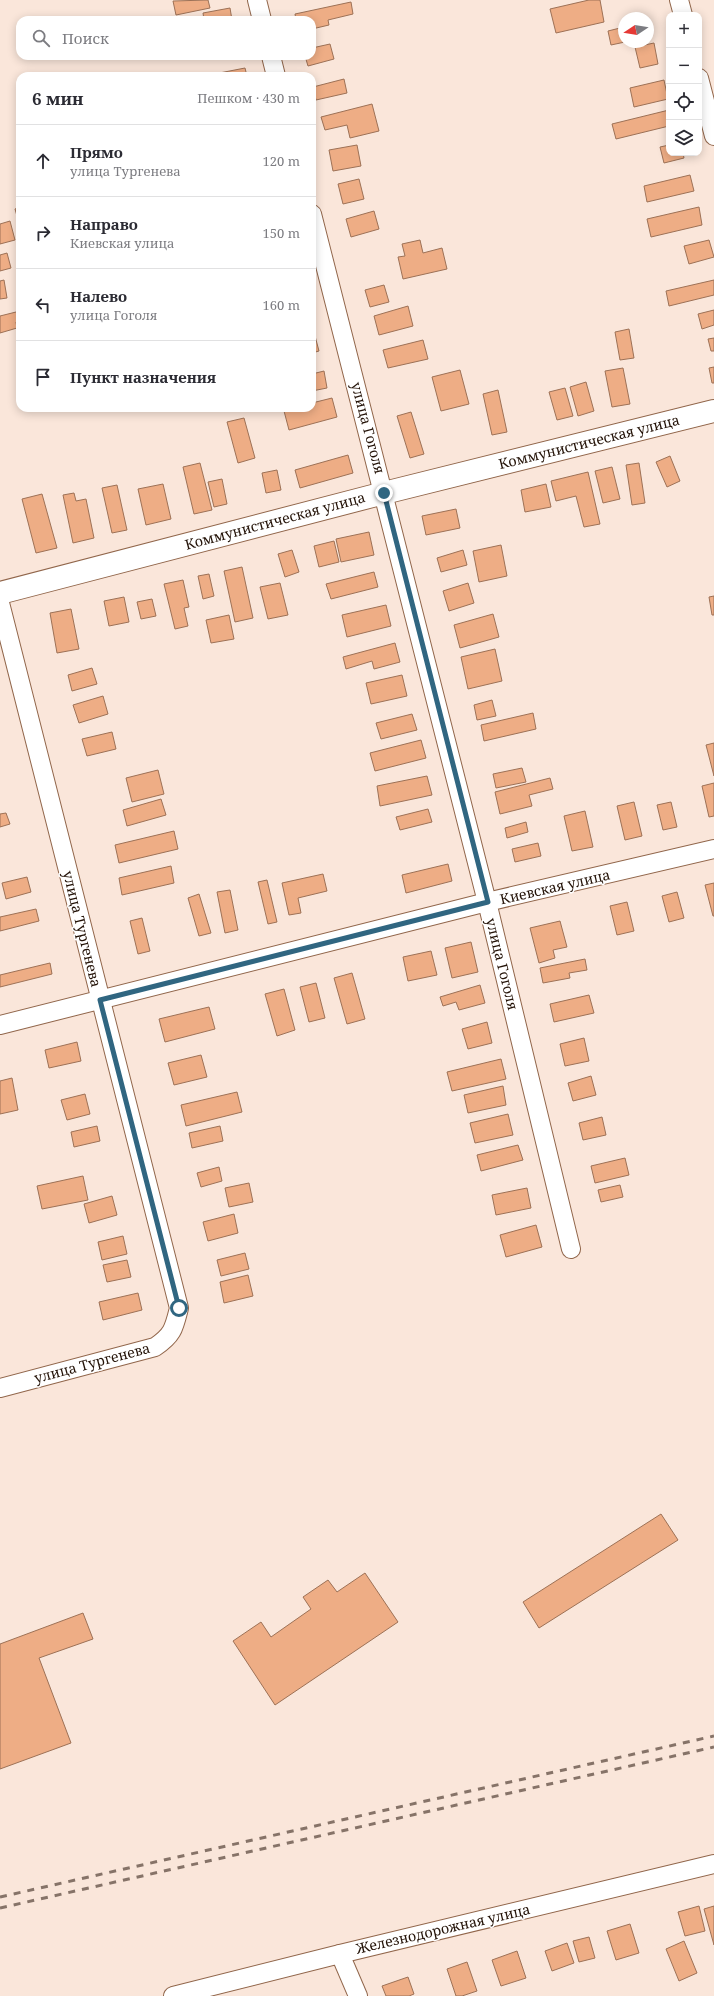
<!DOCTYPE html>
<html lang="ru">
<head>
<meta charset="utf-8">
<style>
	body { margin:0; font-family:"Noto Serif",serif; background:#f7f7f7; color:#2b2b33 }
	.controls { position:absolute; right:12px; top:12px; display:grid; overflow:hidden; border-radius:8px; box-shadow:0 2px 10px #0003 }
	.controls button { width:36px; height:36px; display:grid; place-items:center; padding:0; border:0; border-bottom:1px solid #e1e1e2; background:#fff; color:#2b2b33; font:20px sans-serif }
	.compass { position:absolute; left:618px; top:12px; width:36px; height:36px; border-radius:50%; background:#fff; box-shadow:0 2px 10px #0003; rotate:258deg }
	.stop { position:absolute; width:12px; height:12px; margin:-9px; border:3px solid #306681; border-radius:50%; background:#fff }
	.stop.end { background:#306681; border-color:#fff; box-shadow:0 1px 4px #0008 }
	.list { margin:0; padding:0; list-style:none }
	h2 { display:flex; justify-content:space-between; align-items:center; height:52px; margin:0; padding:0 16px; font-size:17px }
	h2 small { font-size:13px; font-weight:400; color:#7c7c81 }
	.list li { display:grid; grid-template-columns:26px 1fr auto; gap:12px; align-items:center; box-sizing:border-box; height:72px; padding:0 16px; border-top:1px solid #e1e1e2 }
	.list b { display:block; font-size:15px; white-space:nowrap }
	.list p { margin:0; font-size:13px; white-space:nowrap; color:#7c7c81 }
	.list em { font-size:13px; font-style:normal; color:#7c7c81 }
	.icon { flex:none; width:22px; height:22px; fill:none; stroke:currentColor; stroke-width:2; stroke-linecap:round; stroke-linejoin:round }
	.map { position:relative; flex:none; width:714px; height:1996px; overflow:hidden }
	.search { position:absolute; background:#fff; box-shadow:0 2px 10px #0003; left:16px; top:16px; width:300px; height:44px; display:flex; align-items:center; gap:10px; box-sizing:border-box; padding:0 14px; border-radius:12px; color:#7c7c81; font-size:15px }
	.panel { position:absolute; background:#fff; box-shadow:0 2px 10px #0003; left:16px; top:72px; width:300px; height:340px; border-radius:12px }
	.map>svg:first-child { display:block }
	.building { fill:#eead85; stroke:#9d7156 }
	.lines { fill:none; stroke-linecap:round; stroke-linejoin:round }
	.street-casing { stroke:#91664b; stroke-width:20 }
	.secondary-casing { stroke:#91664b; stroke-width:24 }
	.street { stroke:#fff; stroke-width:18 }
	.secondary { stroke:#fff; stroke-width:22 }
	.rail { stroke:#867368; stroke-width:3; stroke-dasharray:7 7; stroke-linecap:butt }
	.route { stroke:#306681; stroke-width:5 }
	.labels { text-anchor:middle; stroke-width:3; stroke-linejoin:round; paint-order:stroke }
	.street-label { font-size:14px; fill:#231207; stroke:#fff }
</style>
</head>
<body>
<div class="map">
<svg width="714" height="1996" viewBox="0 0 714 1996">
	<rect width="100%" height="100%" fill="#fae6da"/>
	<g class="building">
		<polygon points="208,0 210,8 176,15 173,1"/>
		<polygon points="589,0 600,0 604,22 556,33 550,9"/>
		<polygon points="351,2 353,14 328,20 329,25 312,29 312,20 296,20 295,14"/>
		<polygon points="230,8 232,20 204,20 203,13"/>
		<polygon points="624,27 625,42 611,45 608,31"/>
		<polygon points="654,43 658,64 640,68 635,47"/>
		<polygon points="330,44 334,59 308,66 305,56 312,56 312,48"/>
		<polygon points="245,68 247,76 204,76"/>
		<polygon points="344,79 347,93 316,100 313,87"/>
		<polygon points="664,80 668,99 634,107 630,88"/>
		<polygon points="372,104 379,131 350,138 347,125 325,130 321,117"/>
		<polygon points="669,110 669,126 616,139 612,124"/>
		<polygon points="357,145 361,166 333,171 329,150"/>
		<polygon points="669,145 669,153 683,153 684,158 664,163 660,147"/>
		<polygon points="690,175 694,191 647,202 644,186"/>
		<polygon points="359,179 364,199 343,204 338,184"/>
		<polygon points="20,207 20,223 19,223 15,209"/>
		<polygon points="699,207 702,225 651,237 647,219"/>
		<polygon points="374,211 379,229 351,237 346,219"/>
		<polygon points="10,221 15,240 0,244 0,224"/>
		<polygon points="420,240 423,253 442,248 447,269 403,279 398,257 405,256 402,244"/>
		<polygon points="709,240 714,257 689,264 684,246"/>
		<polygon points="7,253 11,268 0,271 0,255"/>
		<polygon points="4,280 7,298 0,299 0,281"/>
		<polygon points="714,280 714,295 669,306 666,291"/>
		<polygon points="384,285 389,302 370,307 365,290"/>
		<polygon points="408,306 413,326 379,335 374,316"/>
		<polygon points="714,310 714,325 702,329 698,314"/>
		<polygon points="20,311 20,321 16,322 17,328 0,333 0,316"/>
		<polygon points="629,329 634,358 620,360 615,332"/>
		<polygon points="315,336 319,351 312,353 312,337"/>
		<polygon points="714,338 714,351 711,351 708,339"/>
		<polygon points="423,340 428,359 388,368 383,350"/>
		<polygon points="714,367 714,383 712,383 709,368"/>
		<polygon points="623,368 630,404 612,407 605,371"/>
		<polygon points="460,370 469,404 441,411 432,377"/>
		<polygon points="324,371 327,388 312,391 312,374"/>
		<polygon points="586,382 594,411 578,416 570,387"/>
		<polygon points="565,388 573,416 557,420 549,392"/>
		<polygon points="498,390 507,432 492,435 483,394"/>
		<polygon points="332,398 337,417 289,430 284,411 295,408 312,408 312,403"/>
		<polygon points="411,412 424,454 410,458 397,416"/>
		<polygon points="244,418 255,458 238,463 227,422"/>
		<polygon points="348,455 353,473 300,488 295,470"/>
		<polygon points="670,456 680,481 667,487 656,462"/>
		<polygon points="200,463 212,510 194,514 183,467"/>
		<polygon points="639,463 645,503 632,505 626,465"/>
		<polygon points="612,467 620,499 603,503 595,471"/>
		<polygon points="277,470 281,490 266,493 262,473"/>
		<polygon points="588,472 600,524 584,527 576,496 556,501 551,481"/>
		<polygon points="222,479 227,504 214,507 208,482"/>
		<polygon points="163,484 171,519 146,525 138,489"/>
		<polygon points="546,484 551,507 525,512 521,490"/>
		<polygon points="117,485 127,530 112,533 102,488"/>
		<polygon points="74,493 76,501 86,499 94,538 73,543 63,495"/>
		<polygon points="42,494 57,548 36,553 22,499"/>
		<polygon points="456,509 460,528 426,535 422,516"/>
		<polygon points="369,532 374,555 341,562 336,539"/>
		<polygon points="334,541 339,562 319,567 314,546"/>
		<polygon points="501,545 507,576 479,582 473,551"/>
		<polygon points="292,550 299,572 285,577 278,554"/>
		<polygon points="463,550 467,565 441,572 437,558"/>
		<polygon points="242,567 253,618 235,622 224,571"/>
		<polygon points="374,572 378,587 331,599 326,584"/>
		<polygon points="209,574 214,596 203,599 198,576"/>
		<polygon points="183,580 189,607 184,608 188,626 175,629 164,584"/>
		<polygon points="280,583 288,615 268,619 260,587"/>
		<polygon points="468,583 474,603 449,611 443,591"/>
		<polygon points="714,596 714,615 712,615 709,597"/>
		<polygon points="124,597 129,622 109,626 104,601"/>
		<polygon points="152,599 156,616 141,619 137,602"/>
		<polygon points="386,605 391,626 347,637 342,615"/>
		<polygon points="71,609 79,649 57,653 50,613"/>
		<polygon points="493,614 499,637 460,648 454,625"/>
		<polygon points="229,615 234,639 211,643 206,620"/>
		<polygon points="395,643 400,662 374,669 372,661 346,669 343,657"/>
		<polygon points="495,649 502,681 468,689 461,657"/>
		<polygon points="92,668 97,684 72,691 68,675"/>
		<polygon points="402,675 407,696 371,704 366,683"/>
		<polygon points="103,696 108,714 79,723 73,705"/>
		<polygon points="492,700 496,716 477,720 474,705"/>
		<polygon points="533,713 536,729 484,741 481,725"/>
		<polygon points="412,714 417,730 381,739 376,723"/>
		<polygon points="112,732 116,749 87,756 82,739"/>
		<polygon points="421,740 426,758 375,771 370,753"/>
		<polygon points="714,743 714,776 706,745"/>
		<polygon points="522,768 526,782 496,788 493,774"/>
		<polygon points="158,770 164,794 132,802 126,778"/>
		<polygon points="427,776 432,795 380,806 377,786"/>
		<polygon points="550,778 553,789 529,795 532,806 500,814 495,792"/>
		<polygon points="714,783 714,816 709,817 702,786"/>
		<polygon points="161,799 166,815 127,826 123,810"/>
		<polygon points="634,802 642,836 625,840 617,806"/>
		<polygon points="671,802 677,827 663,830 657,805"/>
		<polygon points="428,809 432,822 400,830 396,817"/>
		<polygon points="585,811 593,847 572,851 564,816"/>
		<polygon points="6,813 10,824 0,827 0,814"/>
		<polygon points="526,822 528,832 507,838 505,828"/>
		<polygon points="174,831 178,849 119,863 115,845"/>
		<polygon points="538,843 541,856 515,862 512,849"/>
		<polygon points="448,864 452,881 406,893 402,875"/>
		<polygon points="171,866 174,883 122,895 119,878"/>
		<polygon points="323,874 327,891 298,898 301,913 289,915 282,883"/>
		<polygon points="27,877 31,892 6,899 2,883"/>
		<polygon points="267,880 277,922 268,924 258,882"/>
		<polygon points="714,883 714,916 713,916 705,885"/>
		<polygon points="230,890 238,930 225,933 217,892"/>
		<polygon points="677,892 684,918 669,922 662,896"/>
		<polygon points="199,894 211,933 199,936 188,898"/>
		<polygon points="627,902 634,931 617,935 610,906"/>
		<polygon points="36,909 39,921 0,931 0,917"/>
		<polygon points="142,918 150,951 138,954 130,921"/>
		<polygon points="560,921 567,947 553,950 555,958 539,963 530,928"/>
		<polygon points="471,942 478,972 452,978 445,948"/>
		<polygon points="431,951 437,975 408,981 403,957"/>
		<polygon points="585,959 587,970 569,973 570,978 543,983 540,968"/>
		<polygon points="50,963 52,974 0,987 0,975"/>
		<polygon points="352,973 365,1019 347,1024 334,978"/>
		<polygon points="316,983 325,1018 309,1022 300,987"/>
		<polygon points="480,985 485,1003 459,1010 456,1002 443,1006 440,997"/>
		<polygon points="284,989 295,1030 277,1036 265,994"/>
		<polygon points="589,995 594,1013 554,1022 550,1004"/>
		<polygon points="209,1007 215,1029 165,1042 159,1019"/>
		<polygon points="487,1022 492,1043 468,1049 462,1029"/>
		<polygon points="584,1038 589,1061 565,1066 560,1044"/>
		<polygon points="77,1042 81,1061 49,1068 45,1050"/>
		<polygon points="201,1055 207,1077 174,1085 168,1063"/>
		<polygon points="501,1059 506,1079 452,1091 447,1072"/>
		<polygon points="591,1076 596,1095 573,1101 568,1083"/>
		<polygon points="12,1078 18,1110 0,1114 0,1081"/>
		<polygon points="503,1086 506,1105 468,1113 464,1095"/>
		<polygon points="237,1092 242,1112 186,1126 181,1105"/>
		<polygon points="85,1094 90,1114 67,1120 61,1100"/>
		<polygon points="508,1114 513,1135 475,1143 470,1123"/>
		<polygon points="602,1117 606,1135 583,1140 579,1123"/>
		<polygon points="97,1126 100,1141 74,1147 71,1132"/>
		<polygon points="220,1126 223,1141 192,1148 189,1133"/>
		<polygon points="518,1145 523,1160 481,1171 477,1155"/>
		<polygon points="625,1158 629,1175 595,1183 591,1166"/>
		<polygon points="219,1167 222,1181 201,1187 197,1173"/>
		<polygon points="83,1176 88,1200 42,1209 37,1186"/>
		<polygon points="249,1183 253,1202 229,1207 225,1188"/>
		<polygon points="620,1185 623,1197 601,1202 598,1190"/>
		<polygon points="527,1188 531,1208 496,1215 492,1195"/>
		<polygon points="112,1196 117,1215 89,1223 84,1204"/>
		<polygon points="234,1214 238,1233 208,1241 203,1222"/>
		<polygon points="536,1225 542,1247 506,1257 500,1235"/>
		<polygon points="123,1236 127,1254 102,1260 98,1242"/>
		<polygon points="245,1253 249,1269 221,1276 217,1260"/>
		<polygon points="127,1260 131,1277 107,1282 103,1265"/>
		<polygon points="248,1275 253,1296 224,1303 220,1282"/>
		<polygon points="138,1293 142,1310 103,1320 99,1302"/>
		<polygon points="661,1514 678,1540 539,1628 523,1602"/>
		<polygon points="365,1573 398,1622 275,1705 233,1641 261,1622 271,1637 311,1609 303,1597 328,1580 337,1592"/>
		<polygon points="83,1613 93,1639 39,1658 71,1743 0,1769 0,1644"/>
		<polygon points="699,1906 705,1931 685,1936 678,1912"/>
		<polygon points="714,1906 714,1945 704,1909"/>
		<polygon points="630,1924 639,1953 616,1960 607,1931"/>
		<polygon points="589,1937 595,1958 579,1962 573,1941"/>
		<polygon points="684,1941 697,1973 679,1981 666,1949"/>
		<polygon points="567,1943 574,1963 552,1971 545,1951"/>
		<polygon points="517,1951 526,1978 501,1986 492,1960"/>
		<polygon points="467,1962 477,1991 462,1996 456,1996 447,1969"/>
		<polygon points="408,1977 414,1994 409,1996 386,1996 382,1986"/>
	</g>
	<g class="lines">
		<defs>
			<g id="street">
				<polyline points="257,0 262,20"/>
				<polyline points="679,0 683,15"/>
				<polyline points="271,56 276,76"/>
				<polyline points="699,78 714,136"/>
				<polyline points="312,214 487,902 571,1249"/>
				<path d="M0 603 179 1308C174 1328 173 1335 155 1347L0 1388"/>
				<polyline points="0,1025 487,902 714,849"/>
				<polyline points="340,1954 358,1996"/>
				<polyline points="173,1996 340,1954 714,1864"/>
			</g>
			<polyline id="secondary" points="0,593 384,493 714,411"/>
		</defs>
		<use href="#street" class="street-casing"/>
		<use href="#secondary" class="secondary-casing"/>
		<use href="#street" class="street"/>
		<use href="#secondary" class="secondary"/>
		<g class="rail">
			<polyline points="0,1897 714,1736"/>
			<polyline points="0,1908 714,1747"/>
		</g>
	</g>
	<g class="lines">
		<polyline class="route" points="179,1308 100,1000 488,902 384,493"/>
	</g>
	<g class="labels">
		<g class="street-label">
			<text transform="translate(368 428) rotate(75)" y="5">улица Гоголя</text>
			<text transform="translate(589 442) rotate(-14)" y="5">Коммунистическая улица</text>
			<text transform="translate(275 521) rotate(-15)" y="5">Коммунистическая улица</text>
			<text transform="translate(555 887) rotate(-13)" y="5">Киевская улица</text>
			<text transform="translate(82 929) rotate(76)" y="5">улица Тургенева</text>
			<text transform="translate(502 964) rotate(76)" y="5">улица Гоголя</text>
			<text transform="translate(92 1363) rotate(-15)" y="5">улица Тургенева</text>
			<text transform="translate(443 1929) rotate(-13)" y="5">Железнодорожная улица</text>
		</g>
	</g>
</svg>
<div class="controls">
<button>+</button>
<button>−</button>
<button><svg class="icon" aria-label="locate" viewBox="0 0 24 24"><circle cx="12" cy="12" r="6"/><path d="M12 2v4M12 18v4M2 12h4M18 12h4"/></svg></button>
<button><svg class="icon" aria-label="layers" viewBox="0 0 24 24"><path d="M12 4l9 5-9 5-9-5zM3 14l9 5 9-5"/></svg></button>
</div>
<svg class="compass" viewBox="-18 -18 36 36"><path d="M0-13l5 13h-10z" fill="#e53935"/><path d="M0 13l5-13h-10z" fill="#7c7c81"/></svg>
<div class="stop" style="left:179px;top:1308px"></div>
<div class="stop end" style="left:384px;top:493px"></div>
<div class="search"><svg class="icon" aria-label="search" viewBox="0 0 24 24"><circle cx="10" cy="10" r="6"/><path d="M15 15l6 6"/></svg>Поиск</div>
<section class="panel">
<h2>6 мин<small>Пешком · 430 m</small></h2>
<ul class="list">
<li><svg class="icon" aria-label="ahead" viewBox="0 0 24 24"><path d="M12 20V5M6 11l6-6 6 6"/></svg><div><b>Прямо</b><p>улица Тургенева</p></div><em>120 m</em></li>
<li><svg class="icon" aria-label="right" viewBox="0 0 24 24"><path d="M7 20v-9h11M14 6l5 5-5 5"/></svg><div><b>Направо</b><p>Киевская улица</p></div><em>150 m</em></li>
<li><svg class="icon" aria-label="left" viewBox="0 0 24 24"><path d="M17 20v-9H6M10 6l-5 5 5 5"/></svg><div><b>Налево</b><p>улица Гоголя</p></div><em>160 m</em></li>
<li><svg class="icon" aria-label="arrive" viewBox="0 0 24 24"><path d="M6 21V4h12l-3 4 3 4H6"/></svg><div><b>Пункт назначения</b></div></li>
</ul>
</section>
</div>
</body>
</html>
